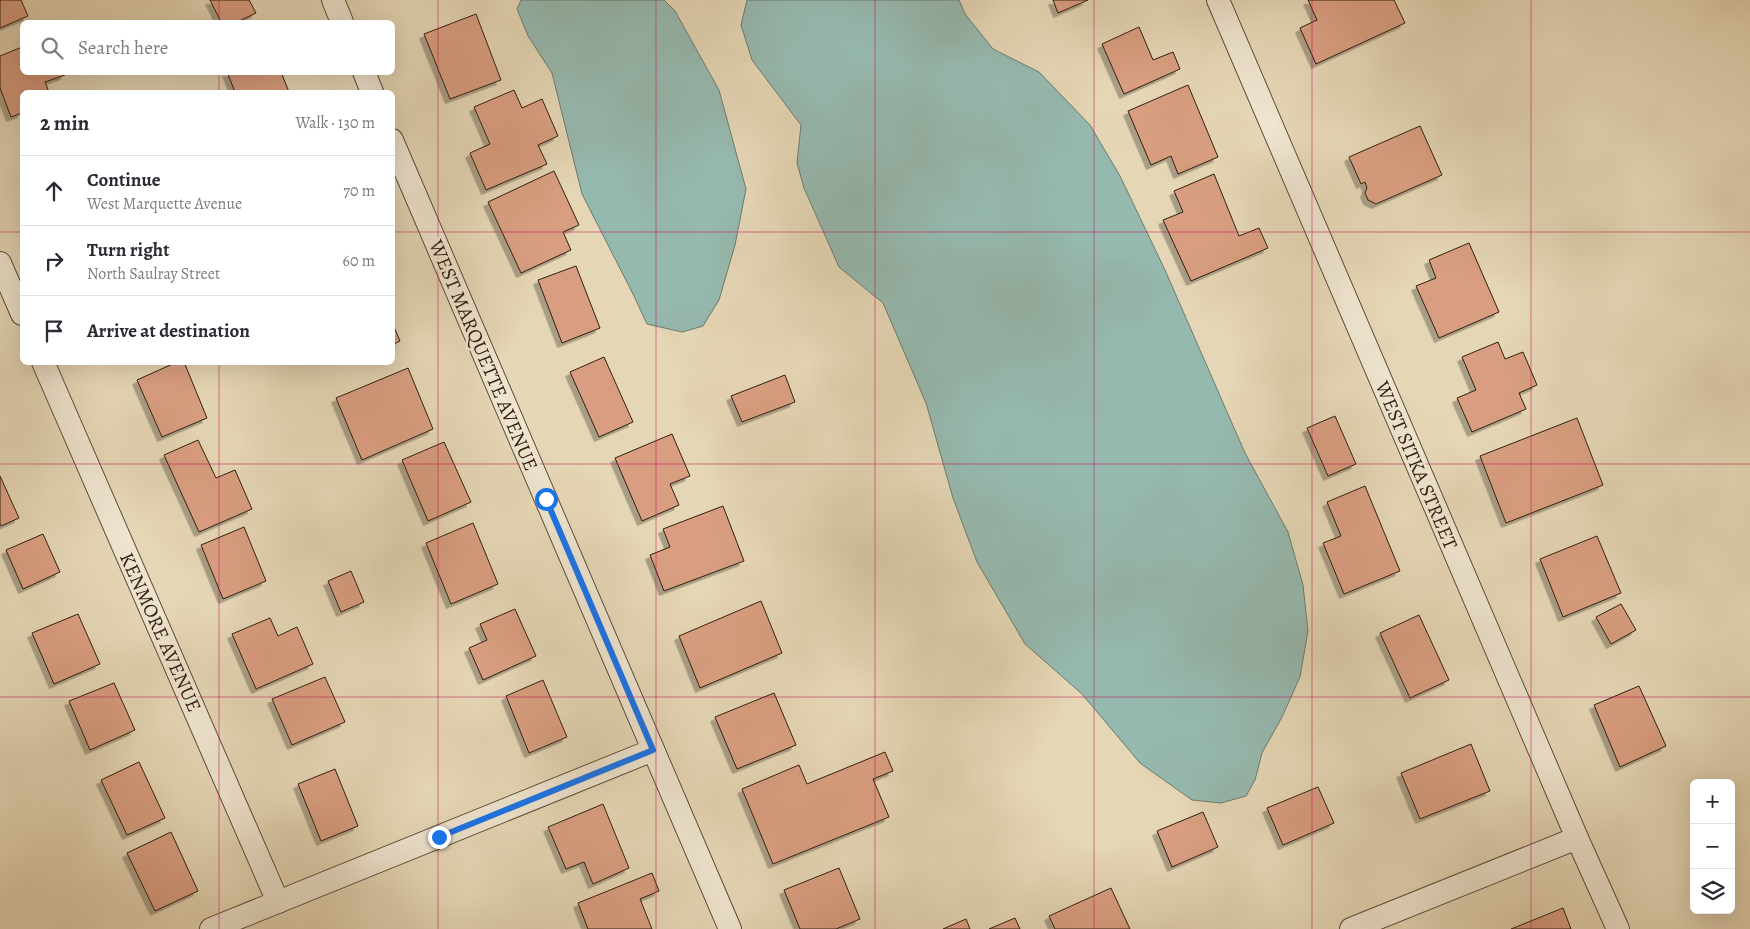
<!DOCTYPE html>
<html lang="en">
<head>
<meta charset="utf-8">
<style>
	body { margin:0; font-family:Alegreya,serif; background:#f2f2f3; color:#2b2b33 }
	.controls { position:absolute; right:15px; bottom:15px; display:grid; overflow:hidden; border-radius:8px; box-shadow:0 5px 20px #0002 }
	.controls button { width:45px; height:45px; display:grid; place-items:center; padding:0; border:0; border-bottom:1px solid #e1e1e2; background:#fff; color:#2b2b33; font:25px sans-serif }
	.stop { position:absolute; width:15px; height:15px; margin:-11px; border:4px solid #1a73e8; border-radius:50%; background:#fff }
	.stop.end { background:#1a73e8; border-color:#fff; box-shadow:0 1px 5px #0008 }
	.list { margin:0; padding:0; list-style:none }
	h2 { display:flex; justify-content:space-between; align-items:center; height:65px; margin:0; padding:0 20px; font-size:21px }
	h2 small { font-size:16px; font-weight:400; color:#7c7c81 }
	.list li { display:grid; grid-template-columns:32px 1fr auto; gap:15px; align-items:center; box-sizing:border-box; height:70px; padding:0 20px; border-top:1px solid #e1e1e2 }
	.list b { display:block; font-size:19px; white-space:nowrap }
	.list p { margin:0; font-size:16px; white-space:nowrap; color:#7c7c81 }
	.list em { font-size:16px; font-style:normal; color:#7c7c81 }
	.icon { flex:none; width:28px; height:28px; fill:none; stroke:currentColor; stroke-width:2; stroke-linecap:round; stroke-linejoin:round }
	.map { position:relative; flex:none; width:1750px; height:929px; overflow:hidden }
	.search { position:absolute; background:#fff; box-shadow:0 5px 20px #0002; left:20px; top:20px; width:375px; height:55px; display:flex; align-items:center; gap:12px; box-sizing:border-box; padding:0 18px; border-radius:8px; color:#7c7c81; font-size:19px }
	.panel { position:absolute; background:#fff; box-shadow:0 5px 20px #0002; left:20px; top:90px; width:375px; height:275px; border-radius:8px }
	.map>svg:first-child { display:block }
	.water { fill:#96b9af; stroke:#6d7b6f }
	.building { fill:#d99e81; stroke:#301f0f; filter:url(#shadow) }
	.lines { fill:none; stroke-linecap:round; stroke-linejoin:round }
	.street-casing { stroke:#5d4d38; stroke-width:24 }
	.street { stroke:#eee4cf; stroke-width:22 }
	.route { stroke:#1a73e8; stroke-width:6 }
	.grid { fill:none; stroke:#c2185b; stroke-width:1; stroke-opacity:0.55 }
	.labels { text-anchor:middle; stroke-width:5; stroke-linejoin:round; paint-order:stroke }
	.street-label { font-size:20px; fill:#301f0f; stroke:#eee4cf }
</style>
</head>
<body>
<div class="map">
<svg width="1750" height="929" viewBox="0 0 1750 929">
	<defs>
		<filter id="shadow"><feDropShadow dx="-4.5" dy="4.5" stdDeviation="0" flood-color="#0004"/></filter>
	</defs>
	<rect width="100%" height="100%" fill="#e5d6b5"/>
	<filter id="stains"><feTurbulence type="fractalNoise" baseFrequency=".004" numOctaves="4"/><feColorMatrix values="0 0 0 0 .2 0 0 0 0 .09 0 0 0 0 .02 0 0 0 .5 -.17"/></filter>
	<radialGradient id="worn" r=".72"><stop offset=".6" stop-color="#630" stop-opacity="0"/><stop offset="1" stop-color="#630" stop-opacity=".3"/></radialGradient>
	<g class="water">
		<polygon points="521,0 664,0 675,11 719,90 746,189 735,245 719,300 703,326 682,332 647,324 633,294 582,194 552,73 528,36 517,9"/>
		<polygon points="747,0 959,0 965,14 993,49 1039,72 1090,125 1120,176 1165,270 1245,453 1288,532 1303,585 1308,631 1300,677 1282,717 1262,753 1255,780 1246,796 1221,803 1192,800 1140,763 1082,694 1025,644 977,562 953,498 926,403 883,303 839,267 804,188 797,163 801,125 752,60 741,25"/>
	</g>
	<g class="building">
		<polygon points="0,0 21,0 28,16 0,28"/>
		<polygon points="210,0 249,0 256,13 237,22 221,22"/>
		<polygon points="1053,0 1088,0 1058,13"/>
		<polygon points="1308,0 1394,0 1405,23 1316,64 1300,28 1317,20"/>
		<polygon points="476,14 501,80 450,99 424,34"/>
		<polygon points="1139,27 1153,60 1173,52 1180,69 1124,94 1102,44"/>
		<polygon points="22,47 22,72 64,72 65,75 45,82 49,92 22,92 22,113 11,117 0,88 0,56"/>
		<polygon points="227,72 281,72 289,92 235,92"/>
		<polygon points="1188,85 1218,157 1178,174 1171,156 1151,165 1128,111"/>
		<polygon points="514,90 522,108 542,99 558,136 538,145 547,164 486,190 470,153 490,144 474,107"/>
		<polygon points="1420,126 1442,175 1376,204 1368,200 1365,193 1367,188 1365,182 1361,184 1349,157"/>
		<polygon points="554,171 579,225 563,232 571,250 521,273 488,202"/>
		<polygon points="1214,174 1239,236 1259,228 1268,248 1191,281 1163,220 1183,212 1174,191"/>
		<polygon points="1469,243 1499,312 1439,338 1416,286 1436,278 1429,260"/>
		<polygon points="576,266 600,328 562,343 538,280"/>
		<polygon points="392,322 400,341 392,345"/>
		<polygon points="1498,342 1505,359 1523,352 1537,385 1519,393 1526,409 1472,432 1457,398 1476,390 1462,357"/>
		<polygon points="604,357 633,422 599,437 570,372"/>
		<polygon points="177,362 184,362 207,418 162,437 137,380"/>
		<polygon points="408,368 433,429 362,460 336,398"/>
		<polygon points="785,375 795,402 742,422 731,396"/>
		<polygon points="1335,416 1356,464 1328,476 1307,428"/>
		<polygon points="1577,418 1603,485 1506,523 1480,456"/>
		<polygon points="672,434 690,476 670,484 679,505 642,521 615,458"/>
		<polygon points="198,440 216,478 235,470 252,509 199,532 164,455"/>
		<polygon points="444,442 471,502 428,521 402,460"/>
		<polygon points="0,476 19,518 1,526 0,524"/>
		<polygon points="1365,486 1400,571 1344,594 1323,543 1341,536 1327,502"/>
		<polygon points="723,506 744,561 664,591 650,555 670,547 663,529"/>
		<polygon points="473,523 498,584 451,604 426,543"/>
		<polygon points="244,527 266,581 223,599 201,545"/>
		<polygon points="43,534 60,572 23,589 6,550"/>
		<polygon points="1597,536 1621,593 1563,617 1540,559"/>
		<polygon points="351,571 364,602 341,612 328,581"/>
		<polygon points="761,601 782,653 700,688 679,636"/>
		<polygon points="1621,604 1636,630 1611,644 1596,617"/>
		<polygon points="515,609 536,656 483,680 469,648 487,640 480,624"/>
		<polygon points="78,614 100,664 54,684 32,633"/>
		<polygon points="1419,615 1449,680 1410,698 1380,633"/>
		<polygon points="270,618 278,636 297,627 313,664 256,689 232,634"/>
		<polygon points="325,677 345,722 292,745 272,699"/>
		<polygon points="543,680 567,737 529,753 506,696"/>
		<polygon points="114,683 135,730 90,750 69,701"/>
		<polygon points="1639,686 1666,746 1620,767 1594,705"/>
		<polygon points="774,693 796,745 737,769 715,717"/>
		<polygon points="1471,744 1490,791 1420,819 1401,773"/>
		<polygon points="885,752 893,771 873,779 889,817 773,864 742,789 799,765 807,784"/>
		<polygon points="139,762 165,818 127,835 101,780"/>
		<polygon points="335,769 358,826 321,841 298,784"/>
		<polygon points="1318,787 1334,823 1283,845 1267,808"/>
		<polygon points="603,804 629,868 593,884 584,862 566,869 548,827"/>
		<polygon points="1203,812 1218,847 1172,867 1157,831"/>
		<polygon points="171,832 198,891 155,911 127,853"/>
		<polygon points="839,868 860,919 836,929 800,929 784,890"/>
		<polygon points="652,873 659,891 640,899 652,929 588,929 578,903"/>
		<polygon points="1111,888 1130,929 1055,929 1049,916"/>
		<polygon points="1563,908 1571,929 1511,929"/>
		<polygon points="1015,918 1020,929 989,929"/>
		<polygon points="966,919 970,929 943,929"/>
	</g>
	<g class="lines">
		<defs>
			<g id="street">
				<polyline points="333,0 342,22"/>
				<polyline points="1218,0 1577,838 1618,929"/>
				<polyline points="364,72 372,92"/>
				<polyline points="392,140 730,929"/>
				<polyline points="0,263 22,314"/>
				<polyline points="43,362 278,902"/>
				<polyline points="211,929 653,750"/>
				<polyline points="1351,929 1577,838"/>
			</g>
		</defs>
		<use href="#street" class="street-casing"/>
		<use href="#street" class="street"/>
	</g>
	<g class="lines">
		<polyline class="route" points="439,837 653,750 546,499"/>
	</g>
	<path class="grid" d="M219 0V22M438 0V929M656 0V929M875 0V929M1094 0V929M1312 0V929M1531 0V929M219 72V92M0 232H22M392 232H1750M219 362V929M0 464H1750M0 697H1750"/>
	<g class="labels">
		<g class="street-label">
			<text transform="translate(484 355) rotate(67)" y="7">WEST MARQUETTE AVENUE</text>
			<text transform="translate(1417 465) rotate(67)" y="7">WEST SITKA STREET</text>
			<text transform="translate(161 632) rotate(66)" y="7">KENMORE AVENUE</text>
		</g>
	</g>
	<rect width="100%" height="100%" filter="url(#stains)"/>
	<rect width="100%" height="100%" fill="url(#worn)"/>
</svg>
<div class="controls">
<button>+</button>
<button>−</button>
<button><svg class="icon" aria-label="layers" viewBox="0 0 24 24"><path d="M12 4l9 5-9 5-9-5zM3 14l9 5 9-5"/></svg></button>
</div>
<div class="stop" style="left:546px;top:499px"></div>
<div class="stop end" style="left:439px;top:837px"></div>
<div class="search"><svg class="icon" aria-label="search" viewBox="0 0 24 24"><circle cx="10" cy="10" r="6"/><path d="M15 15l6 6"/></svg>Search here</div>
<section class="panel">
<h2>2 min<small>Walk · 130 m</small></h2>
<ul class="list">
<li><svg class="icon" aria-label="ahead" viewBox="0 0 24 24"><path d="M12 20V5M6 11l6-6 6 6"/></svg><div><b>Continue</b><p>West Marquette Avenue</p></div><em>70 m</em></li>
<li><svg class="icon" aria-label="right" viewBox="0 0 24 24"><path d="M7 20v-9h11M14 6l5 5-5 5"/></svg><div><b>Turn right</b><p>North Saulray Street</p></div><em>60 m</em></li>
<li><svg class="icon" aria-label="arrive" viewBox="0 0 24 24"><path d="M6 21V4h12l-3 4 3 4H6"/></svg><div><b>Arrive at destination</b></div></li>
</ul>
</section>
</div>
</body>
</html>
